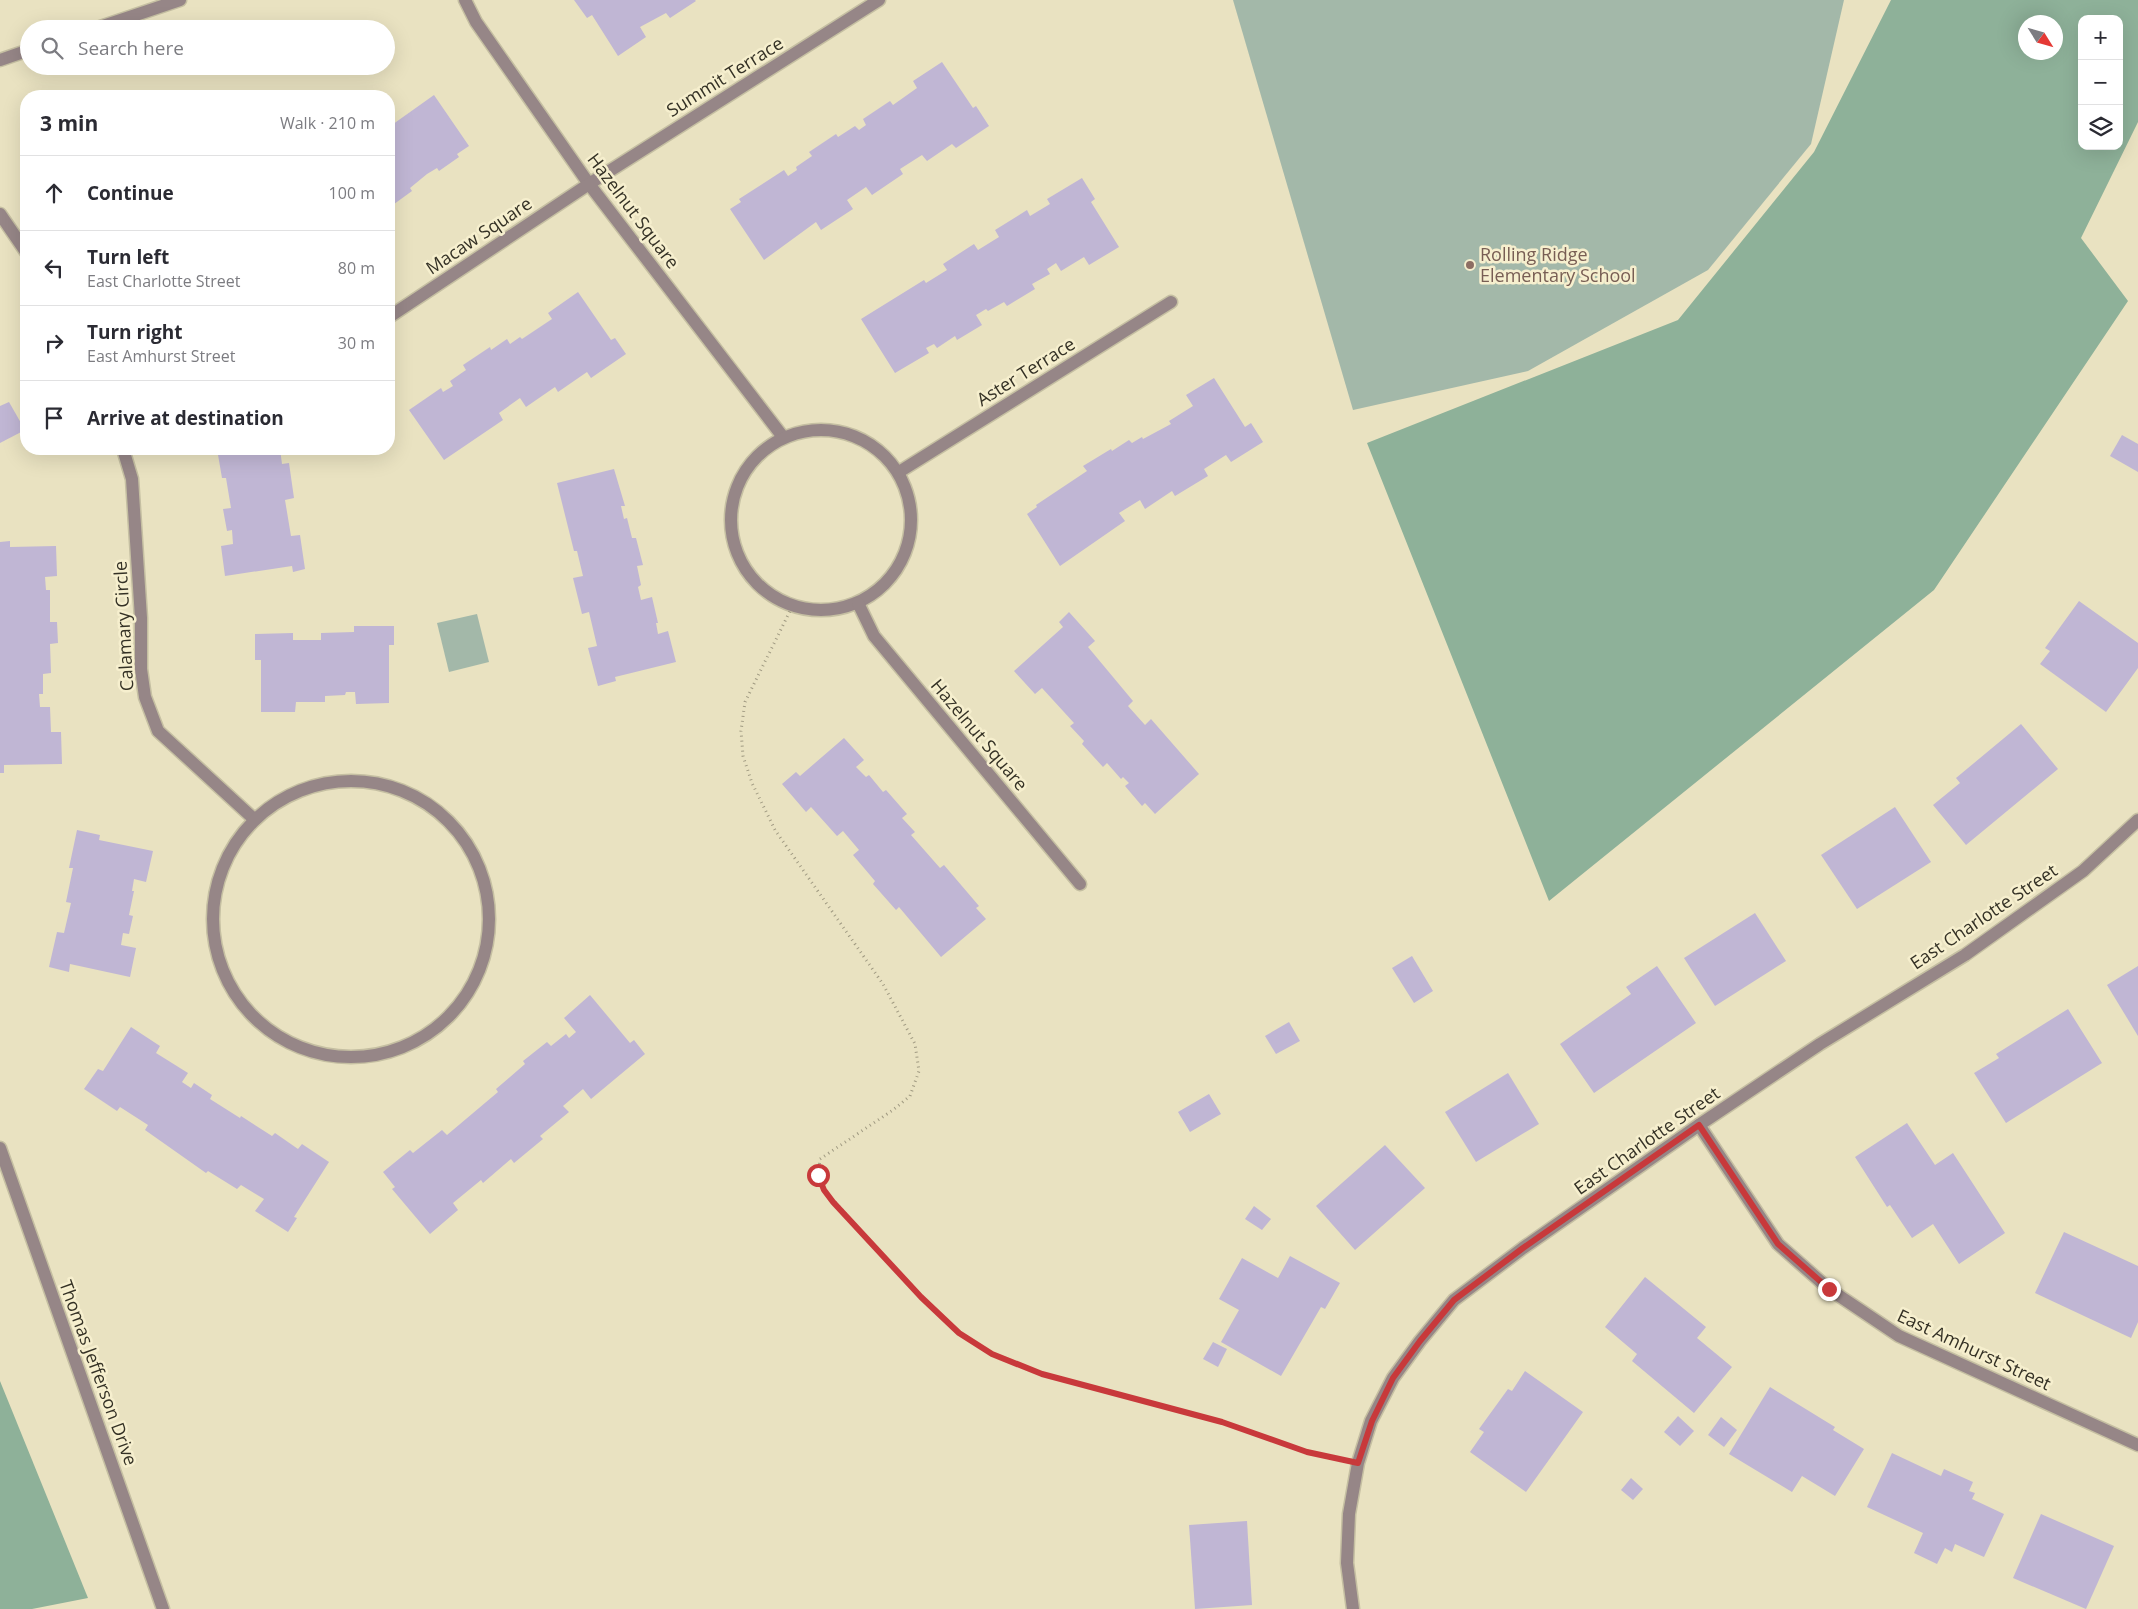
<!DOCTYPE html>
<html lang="en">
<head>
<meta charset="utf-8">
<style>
	body { margin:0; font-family:"Open Sans",sans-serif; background:#f7f7f7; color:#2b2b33 }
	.controls { position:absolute; right:15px; top:15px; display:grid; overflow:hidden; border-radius:10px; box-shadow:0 5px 20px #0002 }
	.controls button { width:45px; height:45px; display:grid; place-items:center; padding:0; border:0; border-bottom:1px solid #e1e1e2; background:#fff; color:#2b2b33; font:25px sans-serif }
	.compass { position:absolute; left:2018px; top:15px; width:45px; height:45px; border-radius:50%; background:#fff; box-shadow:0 5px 20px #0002; rotate:127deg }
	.stop { position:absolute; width:15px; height:15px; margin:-11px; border:4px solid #c8393b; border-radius:50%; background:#fff }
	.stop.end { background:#c8393b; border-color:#fff; box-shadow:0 1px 5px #0008 }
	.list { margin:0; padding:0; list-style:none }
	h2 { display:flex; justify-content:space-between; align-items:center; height:65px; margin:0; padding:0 20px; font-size:21px }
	h2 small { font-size:16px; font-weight:400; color:#7c7c81 }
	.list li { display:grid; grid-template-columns:32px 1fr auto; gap:15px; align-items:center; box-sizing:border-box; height:75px; padding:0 20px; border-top:1px solid #e1e1e2 }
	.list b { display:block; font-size:19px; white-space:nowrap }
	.list p { margin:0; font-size:16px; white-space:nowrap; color:#7c7c81 }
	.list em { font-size:16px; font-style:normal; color:#7c7c81 }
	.icon { flex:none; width:28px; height:28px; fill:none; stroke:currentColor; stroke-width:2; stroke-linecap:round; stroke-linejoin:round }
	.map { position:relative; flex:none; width:2138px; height:1609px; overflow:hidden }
	.search { position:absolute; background:#fff; box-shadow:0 5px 20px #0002; left:20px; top:20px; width:375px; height:55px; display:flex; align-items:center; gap:12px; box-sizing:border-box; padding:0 18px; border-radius:28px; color:#7c7c81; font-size:19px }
	.panel { position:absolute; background:#fff; box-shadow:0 5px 20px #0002; left:20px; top:90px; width:375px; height:365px; border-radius:20px }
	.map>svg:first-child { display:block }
	.green { fill:#a3b8a9 }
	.forest { fill:#8eb199; fill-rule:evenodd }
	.building { fill:#c0b6d4 }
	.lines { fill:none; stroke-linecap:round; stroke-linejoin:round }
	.minor-casing { stroke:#c5bfa2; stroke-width:15 }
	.path { stroke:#a09a82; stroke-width:3; stroke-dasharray:1 4; stroke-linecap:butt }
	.minor { stroke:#968687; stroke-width:12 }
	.route { stroke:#c8393b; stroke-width:6 }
	.education-dot { fill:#8d6e63; stroke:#f6efce; stroke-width:2 }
	.labels { text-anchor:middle; stroke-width:5; stroke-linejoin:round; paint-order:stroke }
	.street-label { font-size:18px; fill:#343125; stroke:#f6efce }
	.education-label { font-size:18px; fill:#785e54; stroke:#f6efce; text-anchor:start }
</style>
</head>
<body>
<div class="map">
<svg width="2138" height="1609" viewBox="0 0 2138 1609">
	<rect width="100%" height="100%" fill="#e9e2c1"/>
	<g class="green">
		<polygon points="1233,0 1844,0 1811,144 1708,270 1528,371 1353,410"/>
		<polygon points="477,614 489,662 449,672 437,623"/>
	</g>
	<g class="forest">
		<path d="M1891 0H2138V122L2081 238 2128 301 1934 590 1549 901 1367 443 1678 320 1814 152ZM2082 19H2119V146H2082ZM2026 22H2056V52H2026Z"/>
		<polygon points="0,1381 88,1598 32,1609 0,1609"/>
	</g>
	<g class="building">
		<polygon points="574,0 695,0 696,1 670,18 666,13 640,27 646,37 618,56 592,15 587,18"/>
		<polygon points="942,62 973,108 976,106 989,126 956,148 952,144 927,161 922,155 900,169 903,174 872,195 866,187 847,200 853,209 821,230 816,222 764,260 730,209 741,202 739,199 784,170 788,176 797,170 796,167 812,156 809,152 836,134 838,137 855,126 859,130 866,125 863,119 890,101 893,105 917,88 913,81"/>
		<polygon points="434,95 469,146 457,154 459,157 439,171 437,168 427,174 410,188 412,191 390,207 389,127"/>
		<polygon points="1082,178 1095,199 1091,202 1119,247 1089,265 1084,257 1061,271 1056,263 1047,269 1050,274 1032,284 1035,289 1007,306 1004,302 988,311 986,309 976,315 982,325 957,340 955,336 937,348 934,344 926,348 929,353 895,373 861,319 924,280 926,283 947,270 943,264 974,244 978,250 999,237 995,230 1027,210 1030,216 1050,204 1047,199"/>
		<polygon points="578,292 611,340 615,338 626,354 591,378 587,372 558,392 555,387 526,407 520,398 499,413 503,420 444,460 409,410 441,388 443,392 453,386 450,381 466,370 463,365 490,347 491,350 507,339 510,344 520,337 522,339 552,319 548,313"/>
		<polygon points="1214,378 1245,427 1251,423 1263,442 1231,462 1226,455 1204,469 1208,476 1175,496 1172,491 1145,509 1140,500 1119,513 1125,521 1060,566 1027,514 1037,507 1036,505 1087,471 1083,466 1111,449 1112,451 1129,440 1132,443 1142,437 1143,439 1171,424 1169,421 1193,406 1186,395"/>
		<polygon points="9,402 25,430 0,443 0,406"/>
		<polygon points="2122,435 2138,444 2138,472 2110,456"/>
		<polygon points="217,449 280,449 282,464 289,463 294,498 285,500 291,536 300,535 305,569 293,572 292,566 225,576 221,546 233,544 232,530 227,531 223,509 231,508 226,478 222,478"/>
		<polygon points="614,469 625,506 621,506 624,519 627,518 632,538 636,538 643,565 637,566 641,585 638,587 641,600 652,597 658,623 656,623 658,634 668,631 676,662 615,677 616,681 598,686 588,648 597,646 589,612 582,614 573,578 583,576 577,551 574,551 557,483"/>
		<polygon points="10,541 10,547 56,546 57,576 45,577 46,590 50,590 50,622 57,622 58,643 50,644 51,673 43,674 43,694 39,694 40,707 50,707 51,732 61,732 62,764 4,765 4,773 0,773 0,542"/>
		<polygon points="2079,601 2138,643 2138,668 2106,712 2040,664 2050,651 2045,648"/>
		<polygon points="1069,612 1095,641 1088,647 1133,701 1128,706 1145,725 1151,719 1199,774 1155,814 1145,803 1142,806 1125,786 1129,783 1123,777 1121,779 1107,763 1103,767 1082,744 1084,741 1070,726 1074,723 1042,688 1035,694 1014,671 1063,627 1059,622"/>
		<polygon points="354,626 394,626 394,645 389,645 389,703 356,704 355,692 346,692 345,695 325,696 325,702 296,702 295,712 261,712 261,660 255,660 255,634 293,633 293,640 321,640 321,633 354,632"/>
		<polygon points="2021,724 2058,769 1966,845 1933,805 1960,783 1956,778"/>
		<polygon points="844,738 864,760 856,767 866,777 869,775 883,792 886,790 907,814 902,818 915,832 911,835 940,868 944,865 979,906 976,908 986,919 941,957 899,907 896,910 873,884 875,881 853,855 859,850 843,831 837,836 811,807 806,812 782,784 796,772 800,776"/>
		<polygon points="1895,807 1931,862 1857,909 1821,855"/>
		<polygon points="77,830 100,835 99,840 153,851 146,882 134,879 132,891 134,891 129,915 133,916 129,934 123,933 121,945 136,948 130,977 70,964 69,972 49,967 57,932 64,933 71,903 66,902 73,868 69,868"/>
		<polygon points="1755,913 1786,961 1715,1006 1684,958"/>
		<polygon points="1412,956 1433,991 1414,1003 1392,968"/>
		<polygon points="1657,966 1696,1023 1594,1093 1560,1044 1631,994 1626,987"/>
		<polygon points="2138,966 2138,1036 2107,985"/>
		<polygon points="590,995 630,1043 634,1040 645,1054 591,1099 583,1089 563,1106 569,1112 540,1136 543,1139 514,1163 511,1159 483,1183 481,1180 453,1203 458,1210 430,1234 392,1189 395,1187 383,1172 410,1150 413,1153 442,1130 447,1135 498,1092 496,1089 525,1064 523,1061 547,1042 551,1046 566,1034 569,1038 576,1032 564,1018"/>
		<polygon points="2068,1009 2102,1063 2006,1123 1974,1073 1999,1058 1996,1054"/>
		<polygon points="1289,1022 1300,1041 1276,1054 1265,1036"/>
		<polygon points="131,1027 160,1046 156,1053 188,1073 182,1082 191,1088 194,1083 212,1095 210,1099 240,1118 241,1116 272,1136 275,1133 298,1149 302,1144 329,1162 294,1217 297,1218 288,1232 255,1211 264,1199 241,1185 237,1189 208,1171 206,1173 145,1130 148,1125 120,1107 117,1111 84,1089 98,1069 103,1071"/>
		<polygon points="1508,1073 1539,1124 1476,1162 1445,1112"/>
		<polygon points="1209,1094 1221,1114 1190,1132 1178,1112"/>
		<polygon points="1907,1123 1935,1165 1953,1153 2005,1233 1959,1264 1933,1224 1912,1238 1890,1205 1887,1207 1855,1157"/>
		<polygon points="1385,1145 1425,1188 1355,1250 1316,1206"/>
		<polygon points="1254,1206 1271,1219 1262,1230 1245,1219"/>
		<polygon points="2064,1232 2138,1266 2138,1322 2131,1338 2035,1293"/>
		<polygon points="1290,1256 1340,1283 1325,1309 1321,1307 1281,1376 1221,1342 1239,1310 1219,1299 1242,1258 1278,1278"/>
		<polygon points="1645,1277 1706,1327 1697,1338 1732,1367 1694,1413 1632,1361 1637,1354 1605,1327"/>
		<polygon points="1213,1342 1227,1349 1218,1367 1203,1359"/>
		<polygon points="1525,1371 1583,1412 1526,1492 1470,1452 1484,1432 1479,1429 1508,1389 1512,1391"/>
		<polygon points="1770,1387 1835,1427 1833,1430 1864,1449 1835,1496 1802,1476 1792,1492 1729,1454"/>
		<polygon points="1678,1416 1694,1431 1680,1446 1664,1432"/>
		<polygon points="1721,1417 1737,1430 1724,1447 1708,1435"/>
		<polygon points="1892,1453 1941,1476 1944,1469 1973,1482 1969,1491 1975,1493 1972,1499 2004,1514 1984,1557 1955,1544 1952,1552 1945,1548 1937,1564 1914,1553 1923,1533 1867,1507"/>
		<polygon points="1631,1478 1643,1489 1633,1500 1621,1490"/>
		<polygon points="2041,1514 2114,1546 2086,1609 2013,1578"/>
		<polygon points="1247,1521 1252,1605 1195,1609 1189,1525"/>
	</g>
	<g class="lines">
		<defs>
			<g id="minor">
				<polyline points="465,0 476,22 589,184 783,437"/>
				<polyline points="94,29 180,0"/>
				<polyline points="0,60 29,50"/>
				<polyline points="0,214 26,252"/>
				<polyline points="389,317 589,184 879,0"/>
				<circle cx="821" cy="520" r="90"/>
				<polyline points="123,449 132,479 141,618 141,669 145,697 158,731 254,819"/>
				<polyline points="899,472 1171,302"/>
				<polyline points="858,603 874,636 1080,884"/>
				<circle cx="351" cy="919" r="138"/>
				<polyline points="1699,1125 1778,1244 1829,1289 1899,1336 2138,1445"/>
				<polyline points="0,1148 163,1609"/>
				<polyline points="1353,1609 1347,1563 1349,1514 1358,1463 1371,1421 1393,1378 1420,1341 1454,1300 1523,1248 1699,1125 1820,1044 1965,955 2083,871 2138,820"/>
			</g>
		</defs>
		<use href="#minor" class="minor-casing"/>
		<polyline class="path" points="792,607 745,702 741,731 743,756 752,783 775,830 883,984 915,1044 919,1071 910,1096 893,1110 820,1159 818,1175 824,1190 921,1297 959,1333 992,1354 1042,1374 1222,1422 1307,1451 1331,1457"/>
		<use href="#minor" class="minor"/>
	</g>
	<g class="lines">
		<polyline class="route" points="818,1175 824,1190 833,1202 921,1297 959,1333 992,1354 1042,1374 1222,1422 1307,1452 1358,1463 1372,1421 1393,1378 1420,1341 1454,1300 1523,1248 1699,1125 1778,1244 1829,1289"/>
	</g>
	<circle class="education-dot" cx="1470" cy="265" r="5"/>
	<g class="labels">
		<g class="street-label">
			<text transform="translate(725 77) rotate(-32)" y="6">Summit Terrace</text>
			<text transform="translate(633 211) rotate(53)" y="6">Hazelnut Square</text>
			<text transform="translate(479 236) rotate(-34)" y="6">Macaw Square</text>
			<text transform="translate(1026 372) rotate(-32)" y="6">Aster Terrace</text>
			<text transform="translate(124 626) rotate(-93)" y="6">Calamary Circle</text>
			<text transform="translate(979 735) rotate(50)" y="6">Hazelnut Square</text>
			<text transform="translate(1984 917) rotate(-34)" y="6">East Charlotte Street</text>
			<text transform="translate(1647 1141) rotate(-35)" y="6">East Charlotte Street</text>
			<text transform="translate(1974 1350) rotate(25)" y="6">East Amhurst Street</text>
			<text transform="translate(98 1373) rotate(70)" y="6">Thomas Jefferson Drive</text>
		</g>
		<g class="education-label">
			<text x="1480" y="261">Rolling Ridge<tspan x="1480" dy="21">Elementary School</tspan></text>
		</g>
	</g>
</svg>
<div class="controls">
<button>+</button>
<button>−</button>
<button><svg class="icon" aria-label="layers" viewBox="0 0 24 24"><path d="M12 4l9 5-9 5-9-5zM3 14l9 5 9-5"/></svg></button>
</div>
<svg class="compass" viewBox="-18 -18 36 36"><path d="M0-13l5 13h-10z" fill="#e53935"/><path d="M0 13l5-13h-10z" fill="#7c7c81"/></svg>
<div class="stop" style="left:818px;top:1175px"></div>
<div class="stop end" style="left:1829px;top:1289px"></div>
<div class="search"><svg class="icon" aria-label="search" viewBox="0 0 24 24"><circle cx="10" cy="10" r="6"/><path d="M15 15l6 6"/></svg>Search here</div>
<section class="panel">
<h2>3 min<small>Walk · 210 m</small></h2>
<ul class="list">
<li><svg class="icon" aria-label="ahead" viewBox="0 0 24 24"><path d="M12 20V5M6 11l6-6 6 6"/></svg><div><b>Continue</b></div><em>100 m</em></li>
<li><svg class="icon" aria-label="left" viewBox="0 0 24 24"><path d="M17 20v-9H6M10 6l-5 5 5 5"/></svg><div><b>Turn left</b><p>East Charlotte Street</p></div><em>80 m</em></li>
<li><svg class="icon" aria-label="right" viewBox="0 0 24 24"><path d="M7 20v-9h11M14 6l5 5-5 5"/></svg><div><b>Turn right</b><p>East Amhurst Street</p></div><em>30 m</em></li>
<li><svg class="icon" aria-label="arrive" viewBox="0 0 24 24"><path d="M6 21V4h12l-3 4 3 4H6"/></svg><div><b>Arrive at destination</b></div></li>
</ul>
</section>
</div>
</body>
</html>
